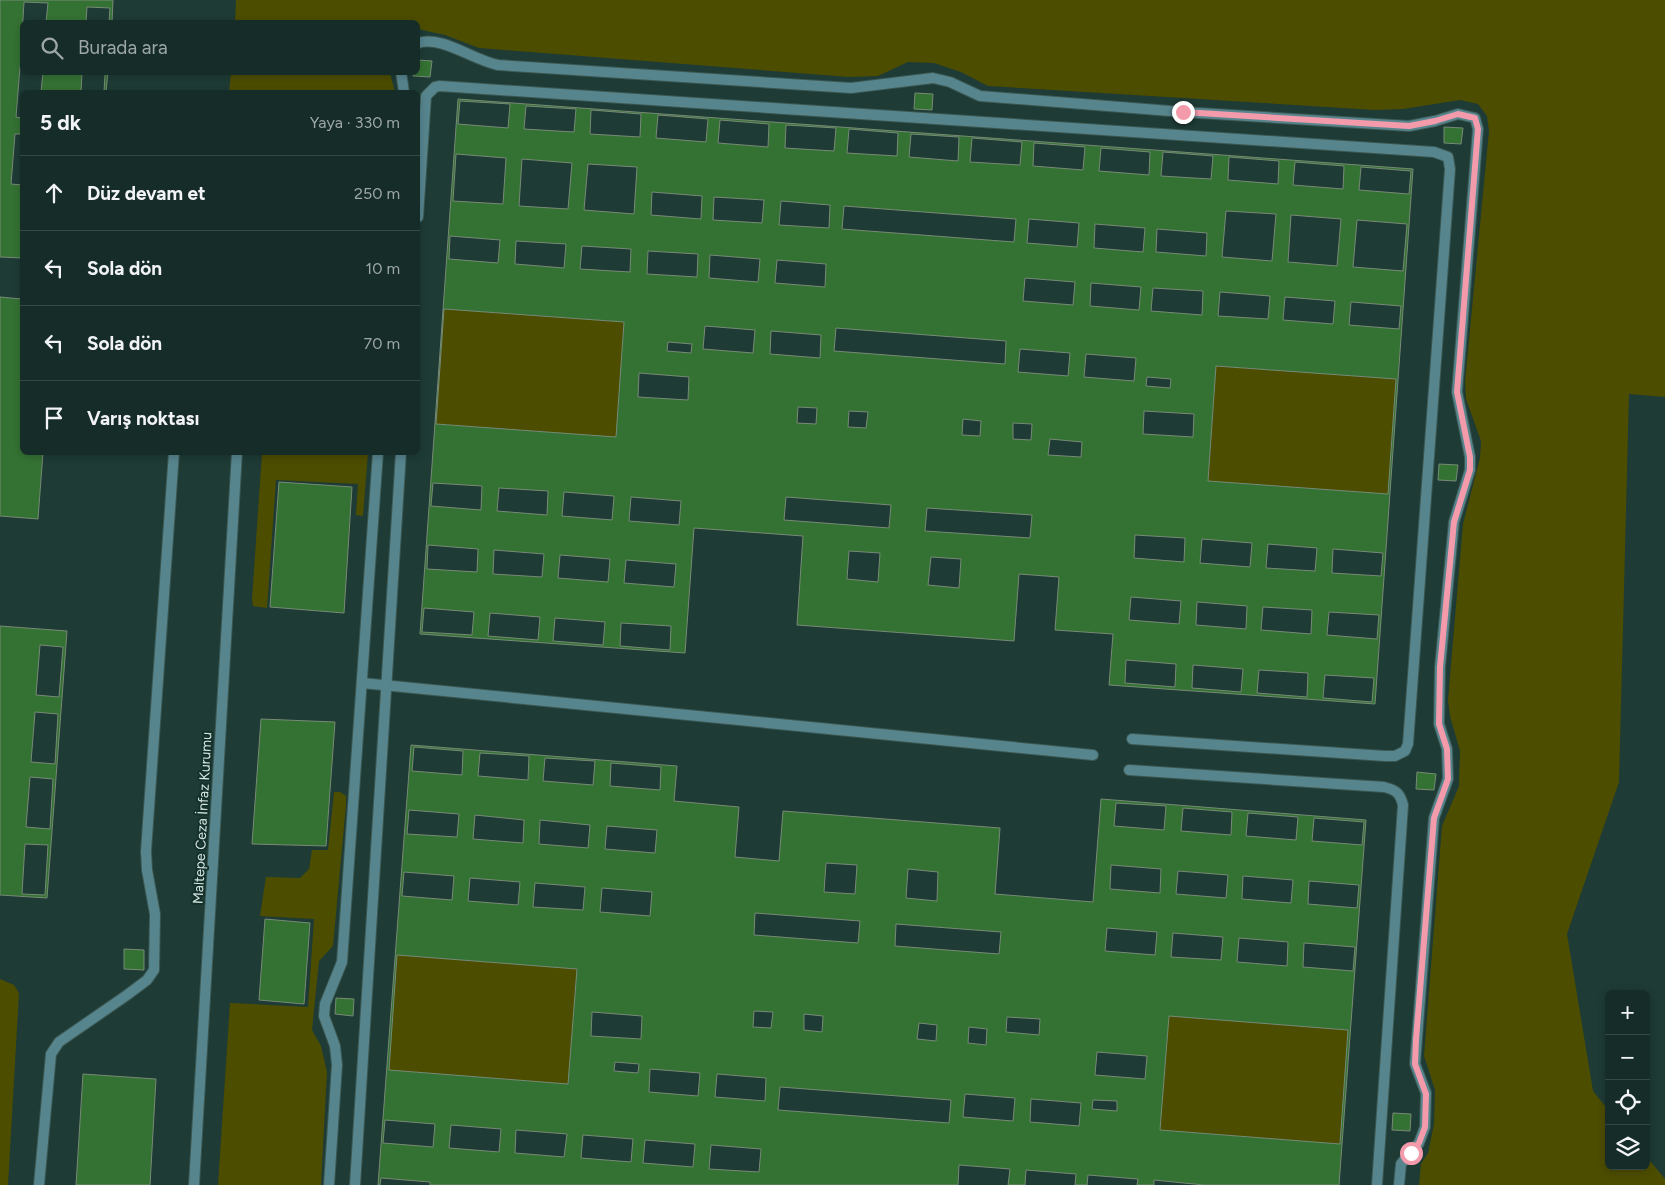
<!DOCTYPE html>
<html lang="tr">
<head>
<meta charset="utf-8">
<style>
	body { margin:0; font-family:Figtree,sans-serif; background:#1f3430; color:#f1f3f6 }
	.controls { position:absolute; right:15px; bottom:15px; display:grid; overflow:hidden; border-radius:8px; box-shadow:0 2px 8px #0003 }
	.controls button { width:45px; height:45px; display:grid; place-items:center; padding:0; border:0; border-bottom:1px solid #354845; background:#162c28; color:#f1f3f6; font:25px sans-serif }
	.stop { position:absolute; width:15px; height:15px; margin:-11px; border:4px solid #f39aab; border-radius:50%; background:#fff }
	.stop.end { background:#f39aab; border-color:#fff; box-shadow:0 1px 5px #0008 }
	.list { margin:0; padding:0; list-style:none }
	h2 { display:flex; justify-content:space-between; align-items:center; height:65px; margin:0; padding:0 20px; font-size:21px }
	h2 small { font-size:16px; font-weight:400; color:#9ea7a8 }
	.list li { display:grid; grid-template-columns:32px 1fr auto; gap:15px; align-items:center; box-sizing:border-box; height:75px; padding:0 20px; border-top:1px solid #354845 }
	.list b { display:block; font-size:19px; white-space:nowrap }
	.list em { font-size:16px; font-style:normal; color:#9ea7a8 }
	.icon { flex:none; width:28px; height:28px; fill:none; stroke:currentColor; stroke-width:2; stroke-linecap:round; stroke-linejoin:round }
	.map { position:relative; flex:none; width:1665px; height:1185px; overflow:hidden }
	.search { position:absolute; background:#162c28; box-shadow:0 2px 8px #0003; left:20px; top:20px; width:400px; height:55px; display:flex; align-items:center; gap:12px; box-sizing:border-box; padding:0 18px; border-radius:8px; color:#9ea7a8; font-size:19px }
	.panel { position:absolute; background:#162c28; box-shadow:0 2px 8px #0003; left:20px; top:90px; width:400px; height:365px; border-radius:8px }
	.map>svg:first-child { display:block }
	.green { fill:#4d4d00 }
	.building { fill:#347233; stroke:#778a76; fill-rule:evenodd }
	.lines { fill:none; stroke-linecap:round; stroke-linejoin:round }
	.service-casing { stroke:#3b5751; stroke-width:12 }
	.service { stroke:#57858e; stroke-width:10 }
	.route { stroke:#f39aab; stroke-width:6 }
	.labels { text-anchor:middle; stroke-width:4; stroke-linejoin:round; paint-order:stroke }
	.street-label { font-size:14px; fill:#d6e7e2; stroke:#14312b }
</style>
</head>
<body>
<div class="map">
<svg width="1665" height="1185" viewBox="0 0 1665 1185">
	<rect width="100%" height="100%" fill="#1e3b35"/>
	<g class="green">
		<polygon points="236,0 1665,0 1665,397 1629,394 1619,782 1567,934 1593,1091 1609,1111 1609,1166 1646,1166 1646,1156 1665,1179 1665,1185 1419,1185 1421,1164 1428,1153 1434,1124 1435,1090 1424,1056 1442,826 1459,786 1460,751 1450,716 1448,700 1463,524 1480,458 1481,441 1466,399 1465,382 1489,131 1487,116 1478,104 1460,100 1403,109 1375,110 988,86 961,72 934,63 908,62 878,76 849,77 479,48 445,35 418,29 418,22 235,22"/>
		<polygon points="231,72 390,73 395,92 229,92"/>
		<polygon points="444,309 624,322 616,437 436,424"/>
		<polygon points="1216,366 1396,379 1388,494 1208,481"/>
		<polygon points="262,453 368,453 363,516 356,515 358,484 276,480 267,608 253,606 252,599"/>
		<polygon points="334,792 340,792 346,796 346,805 333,946 319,961 312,1030 321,1046 327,1072 321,1185 218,1185 230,1003 308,1007 314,919 260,916 266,877 300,878 309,869 312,850 328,850"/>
		<polygon points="397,955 577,969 568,1084 389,1070"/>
		<polygon points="0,979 14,985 19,993 8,1185 0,1185"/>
		<polygon points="1169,1016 1348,1030 1340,1144 1160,1130"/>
	</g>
	<g class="building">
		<polygon points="0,0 113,0 112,22 109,22 110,8 87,7 86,22 46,22 48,3 24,2 21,52 22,52 22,67 20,67 16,117 22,118 22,134 15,134 11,184 22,185 22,258 0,257"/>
		<polygon points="418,60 432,61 430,77 413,76 413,72 418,72"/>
		<polygon points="43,72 82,72 81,92 41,92"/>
		<polygon points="90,72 108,72 106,92 104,92 105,74"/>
		<polygon points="915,93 933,94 932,110 914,109"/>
		<path d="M458 99 1413 169 1375 704 1109 685 1113 634 1055 630 1059 577 1019 574 1014 641 797 625 803 536 694 528 685 653 420 634ZM460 101 510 104 508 128 458 124ZM526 106 576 109 574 132 524 129ZM591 110 641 114 640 137 590 134ZM658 115 708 119 706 142 656 138ZM720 120 769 124 768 147 718 143ZM786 125 836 128 834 151 785 148ZM849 129 898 133 897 156 847 153ZM911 134 959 137 958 161 909 157ZM972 138 1022 142 1020 165 970 162ZM1034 143 1085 147 1083 170 1033 166ZM1101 148 1150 152 1149 175 1099 171ZM1163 152 1213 156 1211 179 1161 176ZM456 154 506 158 503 204 453 201ZM1229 157 1279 161 1278 184 1228 180ZM522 159 572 163 568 209 519 206ZM1295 162 1344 166 1343 189 1293 185ZM588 164 637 167 634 214 584 210ZM1361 167 1411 171 1409 194 1359 190ZM652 192 702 196 701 219 651 215ZM714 197 764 200 762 223 713 220ZM781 201 830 205 829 228 779 225ZM844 206 1016 219 1014 242 842 229ZM1226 211 1276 214 1272 261 1222 257ZM1291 215 1341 219 1337 266 1288 262ZM1029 219 1079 223 1077 247 1027 243ZM1357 220 1407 224 1403 271 1353 267ZM1095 224 1145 228 1143 252 1094 248ZM1157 229 1207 233 1206 256 1156 252ZM450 236 500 240 498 263 449 259ZM516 241 566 244 564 268 515 264ZM582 246 631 249 630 272 580 269ZM648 251 698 254 697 277 647 274ZM710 255 760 259 758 282 709 278ZM777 260 826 264 825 287 775 283ZM1025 278 1075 282 1073 305 1023 301ZM1091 283 1141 287 1139 310 1090 306ZM1153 288 1203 291 1202 315 1151 311ZM1220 292 1270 296 1268 319 1218 316ZM1285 297 1335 301 1333 324 1283 320ZM1351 302 1401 306 1399 329 1349 325ZM444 309 624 322 616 437 436 424ZM705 326 755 330 753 353 703 349ZM836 328 1006 341 1005 364 834 351ZM771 331 821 335 820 358 770 354ZM668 342 692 344 691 353 667 351ZM1020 349 1070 353 1068 376 1018 372ZM1086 354 1136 358 1134 381 1084 377ZM1216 366 1396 379 1388 494 1208 481ZM639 373 689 377 688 400 638 397ZM1147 377 1171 379 1170 388 1146 386ZM798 407 817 408 816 424 797 423ZM849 411 868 412 866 428 848 427ZM1144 411 1194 414 1193 437 1143 434ZM963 419 981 421 980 436 962 435ZM1013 423 1032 424 1031 440 1013 439ZM1050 439 1082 442 1081 457 1048 455ZM433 483 482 486 481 510 431 506ZM499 488 548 491 547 515 497 511ZM564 492 614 496 612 520 562 516ZM631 497 681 501 679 525 629 521ZM786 497 891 505 889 528 784 520ZM927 508 1032 515 1030 538 925 531ZM1135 535 1185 538 1184 562 1134 558ZM1202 539 1252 543 1250 567 1200 563ZM1268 544 1317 548 1315 571 1266 568ZM428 545 478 549 477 572 427 569ZM1333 549 1383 553 1381 576 1332 573ZM494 550 544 554 542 577 493 574ZM849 551 880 553 878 582 847 579ZM560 555 610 559 608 582 558 578ZM931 557 961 559 959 588 928 585ZM626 560 676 564 674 587 624 583ZM1131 597 1181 601 1179 624 1129 620ZM1197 602 1247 606 1246 629 1196 625ZM1263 607 1312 610 1311 634 1261 630ZM424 608 474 612 472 635 422 632ZM1329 612 1379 615 1377 639 1327 635ZM490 613 540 617 538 640 488 636ZM555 618 605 622 603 645 553 641ZM621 623 671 626 670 650 620 646ZM1126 660 1176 664 1175 687 1125 683ZM1193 665 1243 669 1241 692 1192 688ZM1259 670 1308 673 1307 697 1257 693ZM1325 675 1374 678 1372 702 1323 698Z"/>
		<polygon points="1444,127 1463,128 1461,144 1444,143"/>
		<polygon points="0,297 22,299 22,452 43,452 38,519 0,516"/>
		<polygon points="1439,464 1458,465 1456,481 1438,480"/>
		<polygon points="279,482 352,487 344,613 270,607"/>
		<path d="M0 626 67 631 47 898 0 895ZM40 645 63 647 59 697 36 695ZM35 712 58 714 55 764 31 762ZM30 777 53 779 50 829 26 827ZM25 844 48 845 45 895 22 894Z"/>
		<polygon points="261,719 335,722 326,846 252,844"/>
		<path d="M411 745 677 766 674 801 739 807 735 857 779 861 783 811 1000 828 995 894 1093 902 1101 799 1366 820 1339 1185H1204L1154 1180V1185H1137L1138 1179 1088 1175 1087 1185H1075L1076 1174 1026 1170 1025 1185H1008L1010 1169 959 1165 958 1185H430V1182L381 1178 380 1185H378ZM414 747 463 751 462 775 412 771ZM480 753 529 756 528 780 478 776ZM545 758 595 761 593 785 543 781ZM611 763 661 767 660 790 610 786ZM1116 803 1166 806 1164 830 1114 826ZM1183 808 1232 812 1231 835 1181 831ZM409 810 459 814 457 837 407 834ZM1248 813 1298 817 1296 840 1246 836ZM475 815 524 820 523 843 473 839ZM1314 818 1364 822 1362 845 1312 841ZM540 820 590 825 588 848 539 844ZM607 826 657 830 655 853 605 849ZM826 863 857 865 855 894 824 892ZM1111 865 1161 869 1160 893 1110 889ZM908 869 938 872 937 901 906 898ZM1178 871 1228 875 1226 898 1176 894ZM404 872 454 876 452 900 402 896ZM1243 876 1293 880 1291 903 1242 899ZM470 878 520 882 518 905 468 901ZM1309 881 1359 885 1357 908 1308 904ZM535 883 585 887 583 910 533 907ZM602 888 652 892 650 916 600 912ZM755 913 860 921 858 943 754 935ZM896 924 1001 932 999 954 895 946ZM1107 928 1157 932 1155 955 1105 951ZM1173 933 1223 937 1221 960 1171 957ZM1239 938 1288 942 1287 966 1237 962ZM1304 943 1355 947 1353 971 1303 967ZM397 955 577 969 568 1084 389 1070ZM754 1011 773 1012 771 1028 753 1027ZM592 1012 642 1016 641 1039 591 1036ZM804 1014 823 1016 822 1032 804 1030ZM1169 1016 1348 1030 1340 1144 1160 1130ZM1007 1017 1040 1019 1039 1035 1006 1032ZM919 1023 937 1025 936 1041 917 1039ZM969 1027 987 1029 986 1045 968 1043ZM1097 1052 1147 1056 1145 1079 1095 1075ZM615 1062 639 1064 638 1073 614 1071ZM650 1069 700 1073 698 1096 649 1092ZM717 1074 766 1078 765 1101 715 1097ZM780 1087 951 1100 949 1123 778 1110ZM965 1094 1015 1098 1013 1121 963 1117ZM1031 1099 1081 1103 1079 1126 1030 1122ZM1093 1100 1117 1101V1111L1092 1109ZM385 1120 435 1124 433 1147 383 1143ZM451 1125 501 1129 499 1152 449 1148ZM516 1130 567 1134 564 1157 515 1153ZM583 1135 633 1139 631 1162 581 1158ZM645 1140 695 1144 693 1167 643 1163ZM711 1145 761 1149 759 1172 709 1169Z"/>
		<polygon points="1417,772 1436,774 1434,790 1416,789"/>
		<polygon points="265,919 310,923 304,1004 259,1000"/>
		<polygon points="124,949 144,950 144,970 124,969"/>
		<polygon points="336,998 354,999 353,1016 335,1014"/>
		<polygon points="83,1074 156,1079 150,1185 76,1185"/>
		<polygon points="1393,1113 1411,1114 1410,1131 1392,1130"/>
	</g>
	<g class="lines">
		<defs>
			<g id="service">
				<path d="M418 43C441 35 473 60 498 65L851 88 933 78 950 82 980 96 1183 112 1409 126 1435 121 1458 114 1475 118 1478 129 1457 392 1470 457V470L1454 522 1440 667 1439 724 1447 749 1448 779 1434 818 1415 1064 1426 1093 1425 1127 1419 1143 1401 1164 1399 1185"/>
				<polyline points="401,72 404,92"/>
				<polyline points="418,217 426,96 435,87 440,86 1434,152 1448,157 1450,169 1408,744 1405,751 1395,756 1385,756 1132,739"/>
				<polyline points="362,683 1093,755"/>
				<path d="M1129 770 1384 787C1396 790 1400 793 1403 805L1377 1185"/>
				<polyline points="39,1185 51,1054 59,1042 127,995 147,980 154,970 155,914 147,870 146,851 174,452"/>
				<polyline points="194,1185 237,452"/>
				<polyline points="329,1185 337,1065 335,1046 324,1016 325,1004 342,962 378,452"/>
				<polyline points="355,1185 401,452"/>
			</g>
		</defs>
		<use href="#service" class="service-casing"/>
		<use href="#service" class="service"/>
	</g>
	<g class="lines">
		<polyline class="route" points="1183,112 1409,126 1435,121 1458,114 1475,118 1478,129 1457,392 1470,457 1470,470 1454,522 1440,667 1439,724 1447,749 1448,779 1434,818 1416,1040 1415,1064 1426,1094 1425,1127 1419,1143 1411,1153"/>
	</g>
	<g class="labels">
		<g class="street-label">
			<text transform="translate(202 818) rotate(-87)" y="5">Maltepe Ceza İnfaz Kurumu</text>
		</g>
	</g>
</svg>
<div class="controls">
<button>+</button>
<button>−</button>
<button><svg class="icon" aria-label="locate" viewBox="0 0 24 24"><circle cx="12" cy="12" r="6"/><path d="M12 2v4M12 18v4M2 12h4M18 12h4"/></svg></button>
<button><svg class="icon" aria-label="layers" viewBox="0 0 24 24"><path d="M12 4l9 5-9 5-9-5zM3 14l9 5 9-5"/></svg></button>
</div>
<div class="stop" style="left:1411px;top:1153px"></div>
<div class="stop end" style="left:1183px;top:112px"></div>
<div class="search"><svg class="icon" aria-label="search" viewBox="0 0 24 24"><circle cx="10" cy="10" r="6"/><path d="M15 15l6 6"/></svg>Burada ara</div>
<section class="panel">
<h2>5 dk<small>Yaya · 330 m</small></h2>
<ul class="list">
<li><svg class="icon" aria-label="ahead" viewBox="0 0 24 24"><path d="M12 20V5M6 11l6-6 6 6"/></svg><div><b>Düz devam et</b></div><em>250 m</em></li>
<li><svg class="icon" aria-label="left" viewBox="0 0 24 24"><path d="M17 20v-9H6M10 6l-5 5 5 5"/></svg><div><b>Sola dön</b></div><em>10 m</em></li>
<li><svg class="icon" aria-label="left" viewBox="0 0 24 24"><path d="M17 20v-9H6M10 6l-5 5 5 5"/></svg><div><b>Sola dön</b></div><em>70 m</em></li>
<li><svg class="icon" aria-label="arrive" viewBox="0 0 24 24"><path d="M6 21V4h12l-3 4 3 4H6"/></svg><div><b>Varış noktası</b></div></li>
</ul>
</section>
</div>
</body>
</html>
